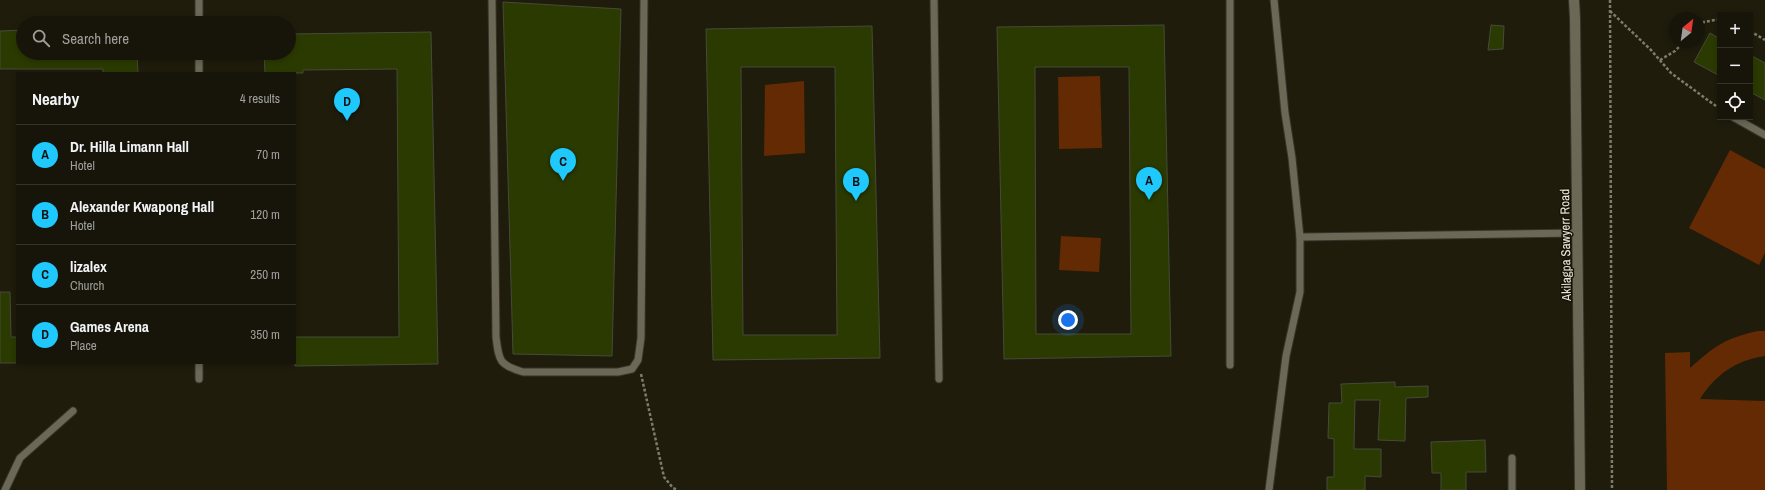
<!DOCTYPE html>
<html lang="en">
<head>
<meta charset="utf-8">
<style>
	body { margin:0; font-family:"Archivo Narrow",sans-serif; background:#201e12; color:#f1f3f6 }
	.controls { position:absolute; right:12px; top:12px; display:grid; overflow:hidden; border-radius:0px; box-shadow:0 2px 6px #0003 }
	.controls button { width:36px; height:36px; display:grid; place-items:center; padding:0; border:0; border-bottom:1px solid #36342a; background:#171509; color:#f1f3f6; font:20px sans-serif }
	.compass { position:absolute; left:1669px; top:12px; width:36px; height:36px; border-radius:50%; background:#171509; box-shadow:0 2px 6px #0003; rotate:29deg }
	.you { position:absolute; left:1068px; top:320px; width:14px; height:14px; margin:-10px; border:3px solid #fff; border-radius:50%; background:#1a73e8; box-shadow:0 0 0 6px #1a73e833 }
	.badge { display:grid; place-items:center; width:26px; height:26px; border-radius:50%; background:#1fc9fd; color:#111; font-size:13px; font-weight:700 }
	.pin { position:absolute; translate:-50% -33px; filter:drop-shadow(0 1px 2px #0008) }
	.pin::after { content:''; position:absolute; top:21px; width:14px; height:12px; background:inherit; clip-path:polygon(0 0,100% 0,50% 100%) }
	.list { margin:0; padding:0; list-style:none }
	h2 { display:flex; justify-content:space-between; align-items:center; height:52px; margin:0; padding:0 16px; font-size:17px }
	h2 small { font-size:13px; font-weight:400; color:#9e9f9c }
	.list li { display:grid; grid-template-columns:26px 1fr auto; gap:12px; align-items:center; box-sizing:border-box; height:60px; padding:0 16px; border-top:1px solid #36342a }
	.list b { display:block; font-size:15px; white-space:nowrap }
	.list p { margin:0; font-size:13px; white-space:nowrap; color:#9e9f9c }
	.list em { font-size:13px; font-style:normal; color:#9e9f9c }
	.icon { flex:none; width:22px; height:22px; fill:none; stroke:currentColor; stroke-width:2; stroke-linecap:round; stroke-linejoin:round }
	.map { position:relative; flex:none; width:1765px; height:490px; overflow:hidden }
	.search { position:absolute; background:#171509; box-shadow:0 2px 6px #0003; left:16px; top:16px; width:280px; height:44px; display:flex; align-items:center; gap:10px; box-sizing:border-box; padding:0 14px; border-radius:22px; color:#9e9f9c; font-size:15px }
	.panel { position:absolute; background:#171509; box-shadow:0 2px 6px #0003; left:16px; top:72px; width:280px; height:292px; border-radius:0px }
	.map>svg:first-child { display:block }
	.green { fill:#632a04 }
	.building { fill:#2b3a00; stroke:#454b3a; fill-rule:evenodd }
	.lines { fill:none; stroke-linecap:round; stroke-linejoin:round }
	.lane-casing { stroke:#36332c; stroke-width:9 }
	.street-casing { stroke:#36332c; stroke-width:12 }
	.path { stroke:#7d7b6d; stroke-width:2.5; stroke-dasharray:3 2; stroke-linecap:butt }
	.lane { stroke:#6b6855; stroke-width:7 }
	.street { stroke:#6b6855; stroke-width:10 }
	.labels { text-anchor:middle; stroke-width:3; stroke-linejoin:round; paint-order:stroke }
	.street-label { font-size:13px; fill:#e8e6db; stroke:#161304 }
</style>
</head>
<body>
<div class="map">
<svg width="1765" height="490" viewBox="0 0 1765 490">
	<rect width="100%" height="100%" fill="#1f1c0c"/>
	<g class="green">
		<polygon points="1100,76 1102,148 1059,149 1058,77"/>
		<polygon points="804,81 805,153 764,156 765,85"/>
		<polygon points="1730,150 1765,169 1765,253 1759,265 1689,228"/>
		<polygon points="1061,236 1101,238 1099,272 1059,270"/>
		<path d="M1758 331H1765V356C1736 360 1715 375 1700 399L1765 401V490H1667L1665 353 1690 352V368C1715 346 1725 338 1758 331Z"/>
	</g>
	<g class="building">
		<polygon points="503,2 621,9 612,356 513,354"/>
		<path d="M1164 25 1171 356 1004 359 997 27ZM1035 67H1129L1131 334H1036Z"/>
		<polygon points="1491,25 1504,26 1503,49 1488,50"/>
		<path d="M872 26 880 358 713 360 706 29ZM741 67H835L837 335H743Z"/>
		<polygon points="23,30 23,53 137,53 138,73 103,73 103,69 0,69 0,31"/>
		<polygon points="431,32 438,364 295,366 295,337 399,337 397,69 303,70 303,73 265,73 264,53 289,53 289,34"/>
		<polygon points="1710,33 1720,39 1720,76 1694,62"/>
		<polygon points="1750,55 1765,63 1765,100 1750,92"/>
		<polygon points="0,292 10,292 11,337 17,337 17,363 0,363"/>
		<polygon points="1395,382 1395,387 1428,386 1428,397 1406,398 1405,441 1378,440 1380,400 1355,400 1354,449 1381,449 1381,477 1365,476 1365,490 1327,490 1327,477 1334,477 1334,439 1328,438 1329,403 1342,403 1341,384"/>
		<polygon points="1485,440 1486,472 1466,472 1466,490 1441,490 1441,473 1432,473 1431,442"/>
	</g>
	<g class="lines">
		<defs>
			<g id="lane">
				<path d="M492 0 496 337C499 361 499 365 523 372H618L632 369 638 360 641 338 644 0"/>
				<polyline points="934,0 939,379"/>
				<polyline points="199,23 199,0"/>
				<polyline points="199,73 199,53"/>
				<polyline points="1733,117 1765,135"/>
				<polyline points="1300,237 1578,233"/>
				<polyline points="1230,365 1230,0"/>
				<polyline points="199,379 199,363"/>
				<polyline points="1512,458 1512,490"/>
				<polyline points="5,490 20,458 73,411"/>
				<polyline points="1269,490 1286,356 1300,292 1300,237 1292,158 1285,113 1274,0"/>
			</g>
			<polyline id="street" points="1574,0 1575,18 1580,490"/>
		</defs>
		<use href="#lane" class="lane-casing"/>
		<use href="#street" class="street-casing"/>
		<g class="path">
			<polyline points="1610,0 1612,490"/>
			<polyline points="1610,11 1651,50 1671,73 1720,109"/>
			<polyline points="1699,27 1704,22 1720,19"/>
			<polyline points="1750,31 1765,40"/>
			<polyline points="1660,60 1675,51 1684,42"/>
			<polyline points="641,374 664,477 673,488 678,490"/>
		</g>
		<use href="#lane" class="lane"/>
		<use href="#street" class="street"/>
	</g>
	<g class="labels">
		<g class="street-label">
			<text transform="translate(1565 245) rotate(-91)" y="5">Akilagpa Sawyerr Road</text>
		</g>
	</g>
</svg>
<div class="controls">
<button>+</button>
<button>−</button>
<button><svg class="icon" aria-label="locate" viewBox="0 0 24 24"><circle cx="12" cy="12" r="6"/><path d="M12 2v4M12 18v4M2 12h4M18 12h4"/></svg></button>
</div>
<svg class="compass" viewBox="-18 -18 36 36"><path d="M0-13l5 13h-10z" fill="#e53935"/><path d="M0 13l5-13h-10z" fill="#9e9f9c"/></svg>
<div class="you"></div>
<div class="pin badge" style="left:1149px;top:200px">A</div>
<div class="pin badge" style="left:856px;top:201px">B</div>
<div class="pin badge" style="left:563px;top:181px">C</div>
<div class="pin badge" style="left:347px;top:121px">D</div>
<div class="search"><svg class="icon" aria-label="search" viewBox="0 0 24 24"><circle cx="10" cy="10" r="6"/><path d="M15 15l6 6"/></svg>Search here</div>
<section class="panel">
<h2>Nearby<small>4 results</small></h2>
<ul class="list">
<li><span class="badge">A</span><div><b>Dr. Hilla Limann Hall</b><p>Hotel</p></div><em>70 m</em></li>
<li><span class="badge">B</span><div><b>Alexander Kwapong Hall</b><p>Hotel</p></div><em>120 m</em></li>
<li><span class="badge">C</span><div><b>lizalex</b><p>Church</p></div><em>250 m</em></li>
<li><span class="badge">D</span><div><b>Games Arena</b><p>Place</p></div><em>350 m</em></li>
</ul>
</section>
</div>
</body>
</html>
